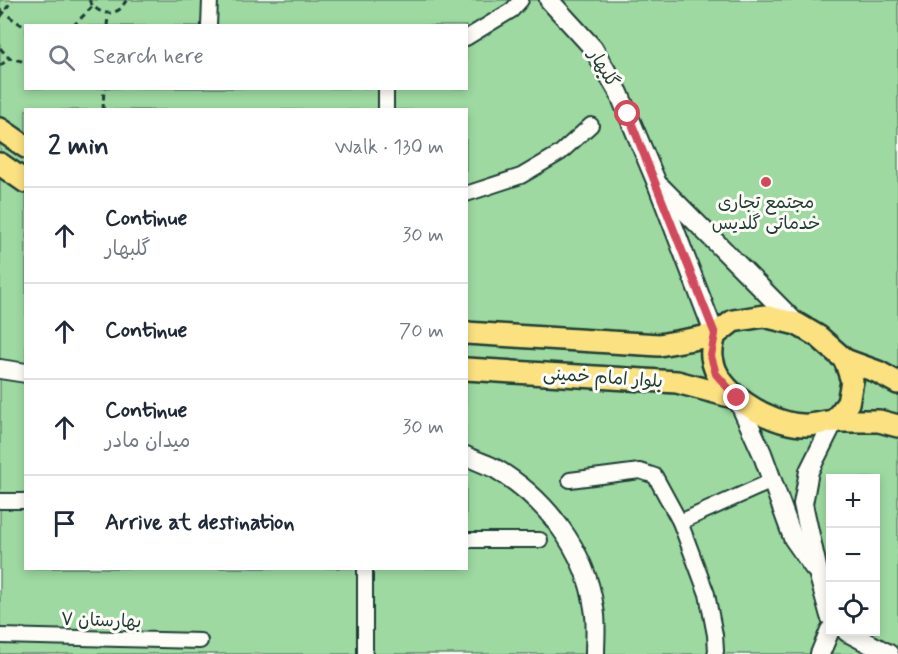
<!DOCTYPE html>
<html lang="en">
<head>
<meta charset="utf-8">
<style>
	body { margin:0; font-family:Mynerve,"Playpen Sans Arabic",sans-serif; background:#f6f6f7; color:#1f2937 }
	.controls { position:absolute; right:18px; bottom:18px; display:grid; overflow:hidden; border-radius:0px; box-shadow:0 3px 9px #0003 }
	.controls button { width:54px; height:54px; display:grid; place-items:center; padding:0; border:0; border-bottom:2px solid #e0e1e3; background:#fff; color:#1f2937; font:30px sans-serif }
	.stop { position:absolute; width:18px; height:18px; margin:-14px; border:4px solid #d1495b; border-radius:50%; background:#fff }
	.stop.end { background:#d1495b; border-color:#fff; box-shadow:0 2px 6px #0008 }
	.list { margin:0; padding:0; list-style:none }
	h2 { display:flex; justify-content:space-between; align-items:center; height:78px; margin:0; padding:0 24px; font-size:26px }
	h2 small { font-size:20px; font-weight:400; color:#747a83 }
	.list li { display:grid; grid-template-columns:39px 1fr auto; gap:18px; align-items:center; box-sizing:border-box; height:96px; padding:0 24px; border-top:2px solid #e0e1e3 }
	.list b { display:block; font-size:22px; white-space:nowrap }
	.list p { margin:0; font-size:20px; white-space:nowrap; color:#747a83 }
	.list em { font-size:20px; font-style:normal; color:#747a83 }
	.icon { flex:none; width:33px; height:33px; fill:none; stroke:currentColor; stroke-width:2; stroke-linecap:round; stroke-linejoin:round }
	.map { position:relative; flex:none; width:898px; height:654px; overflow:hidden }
	.search { position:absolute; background:#fff; box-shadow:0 3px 9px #0003; left:24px; top:24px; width:444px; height:66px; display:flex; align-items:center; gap:15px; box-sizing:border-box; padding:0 21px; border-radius:0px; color:#747a83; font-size:22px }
	.panel { position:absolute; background:#fff; box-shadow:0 3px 9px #0003; left:24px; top:108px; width:444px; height:462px; border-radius:0px }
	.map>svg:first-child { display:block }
	.green { fill:#9dd9a1; stroke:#5e8b6a; stroke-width:1.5; fill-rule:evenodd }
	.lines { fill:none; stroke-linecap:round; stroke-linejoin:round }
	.street-casing { stroke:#1f3d34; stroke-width:18 }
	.secondary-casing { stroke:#1f3d34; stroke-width:22 }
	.primary-casing { stroke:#1f3d34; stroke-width:26 }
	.path { stroke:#1f3d34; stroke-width:3; stroke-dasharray:6 4.5; stroke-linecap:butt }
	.street { stroke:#fdfcf7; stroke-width:14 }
	.secondary { stroke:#fdfcf7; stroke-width:18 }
	.primary { stroke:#fbe180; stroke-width:21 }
	.route { stroke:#d1495b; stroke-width:8 }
	.poi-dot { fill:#d1495b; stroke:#fdfcf7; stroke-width:2 }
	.labels { text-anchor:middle; stroke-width:6; stroke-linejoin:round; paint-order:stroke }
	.street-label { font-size:18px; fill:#1f3d34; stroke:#fdfcf7 }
	.poi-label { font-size:18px; fill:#1f3d34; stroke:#fdfcf7 }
</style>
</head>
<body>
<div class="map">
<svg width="898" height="654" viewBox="0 0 898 654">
	<rect width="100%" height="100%" fill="#fdfcf7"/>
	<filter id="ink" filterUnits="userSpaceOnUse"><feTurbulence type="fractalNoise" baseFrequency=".0167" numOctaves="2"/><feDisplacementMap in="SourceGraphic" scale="12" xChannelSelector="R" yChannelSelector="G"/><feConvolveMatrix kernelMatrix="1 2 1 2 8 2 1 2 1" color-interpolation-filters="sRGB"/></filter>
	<g filter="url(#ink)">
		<path class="green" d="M0 0H898V654H0ZM26 26H466V88H26ZM26 110H466V568H26ZM830 478H876V632H830Z"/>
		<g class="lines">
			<defs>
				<g id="street">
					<polyline points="209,26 210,0"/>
					<polyline points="466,38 512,10 521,0"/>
					<polyline points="386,110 386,88"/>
					<polyline points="466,194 521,176 560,153 591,125"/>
					<polyline points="570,480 640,471 655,476 680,522 707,594 715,635 716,651 715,654"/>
					<polyline points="0,501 26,501"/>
					<polyline points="680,522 772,481"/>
					<polyline points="466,540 540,540"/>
					<polyline points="365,568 365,654"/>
					<polyline points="0,636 200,641"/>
				</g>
				<g id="secondary">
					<polyline points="549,0 593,48 619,93 656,181 715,335"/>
					<polyline points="661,187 797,324"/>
					<polyline points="0,369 26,373"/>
					<polyline points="737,398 762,453 793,538 814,568"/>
					<path d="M466 456C476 461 487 464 496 469 545 498 586 550 594 608 597 623 595 639 595 654"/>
					<polyline points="830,616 819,576 803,504 809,471 834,421"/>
					<polyline points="847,632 889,654"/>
					<polyline points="820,654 830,630"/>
				</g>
				<g id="primary">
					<polyline points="0,129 26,147"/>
					<polyline points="0,164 26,182"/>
					<path d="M764 316 797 324 819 337 845 360 852 381 848 403 834 421C824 422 812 426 802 425 768 423 716 393 712 357 711 350 713 342 715 335L733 321Z"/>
					<polyline points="466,333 659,345 715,335"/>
					<polyline points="845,360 878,372 898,383"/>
					<polyline points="466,369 677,382 737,398"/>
					<polyline points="834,421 879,421 898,426"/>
				</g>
			</defs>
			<use href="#street" class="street-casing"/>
			<use href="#secondary" class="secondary-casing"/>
			<use href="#primary" class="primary-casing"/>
			<g class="path">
				<path d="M89 0C95 11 108 18 120 9 123 6 124 3 127 0"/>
				<polyline points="0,10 26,28"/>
				<polyline points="0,18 12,0"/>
				<polyline points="73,26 93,6"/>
				<polyline points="107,26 108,16"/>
				<polyline points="0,48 9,58 26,62"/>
				<polyline points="0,66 9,58"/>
				<polyline points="103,110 104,88"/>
			</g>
			<use href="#street" class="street"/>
			<use href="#secondary" class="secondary"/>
			<use href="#primary" class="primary"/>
		</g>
	</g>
	<g class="lines" filter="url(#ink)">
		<polyline class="route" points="628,114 715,334 711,356 716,374 737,398"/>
	</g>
	<circle class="poi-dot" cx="766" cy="182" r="6"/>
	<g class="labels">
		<g class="street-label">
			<text transform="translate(604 68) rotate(59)" y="6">گلبهار</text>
			<text transform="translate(603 377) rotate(4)" y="6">بلوار امام خمینی</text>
			<text transform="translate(101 620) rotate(2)" y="6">بهارستان ۷</text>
		</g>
		<g class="poi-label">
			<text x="766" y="208">مجتمع تجاری<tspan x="766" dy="21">خدماتی گلدیس</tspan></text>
		</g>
	</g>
</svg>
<div class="controls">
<button>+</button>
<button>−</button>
<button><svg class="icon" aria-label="locate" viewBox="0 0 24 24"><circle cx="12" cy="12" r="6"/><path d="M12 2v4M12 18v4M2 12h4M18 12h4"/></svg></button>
</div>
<div class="stop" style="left:628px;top:114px"></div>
<div class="stop end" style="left:737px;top:398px"></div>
<div class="search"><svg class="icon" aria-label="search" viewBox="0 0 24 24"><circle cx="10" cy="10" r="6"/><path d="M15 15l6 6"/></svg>Search here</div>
<section class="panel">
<h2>2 min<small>Walk · 130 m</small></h2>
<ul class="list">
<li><svg class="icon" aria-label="ahead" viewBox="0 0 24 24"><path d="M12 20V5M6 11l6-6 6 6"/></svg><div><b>Continue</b><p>گلبهار</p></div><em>30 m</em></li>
<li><svg class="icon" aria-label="ahead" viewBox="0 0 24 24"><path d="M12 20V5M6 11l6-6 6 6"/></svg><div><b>Continue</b></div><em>70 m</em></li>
<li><svg class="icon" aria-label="ahead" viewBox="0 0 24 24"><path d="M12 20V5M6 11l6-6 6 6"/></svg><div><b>Continue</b><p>میدان مادر</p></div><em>30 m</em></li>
<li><svg class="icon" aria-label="arrive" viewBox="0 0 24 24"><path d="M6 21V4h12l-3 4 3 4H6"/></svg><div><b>Arrive at destination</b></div></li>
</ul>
</section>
</div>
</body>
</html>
